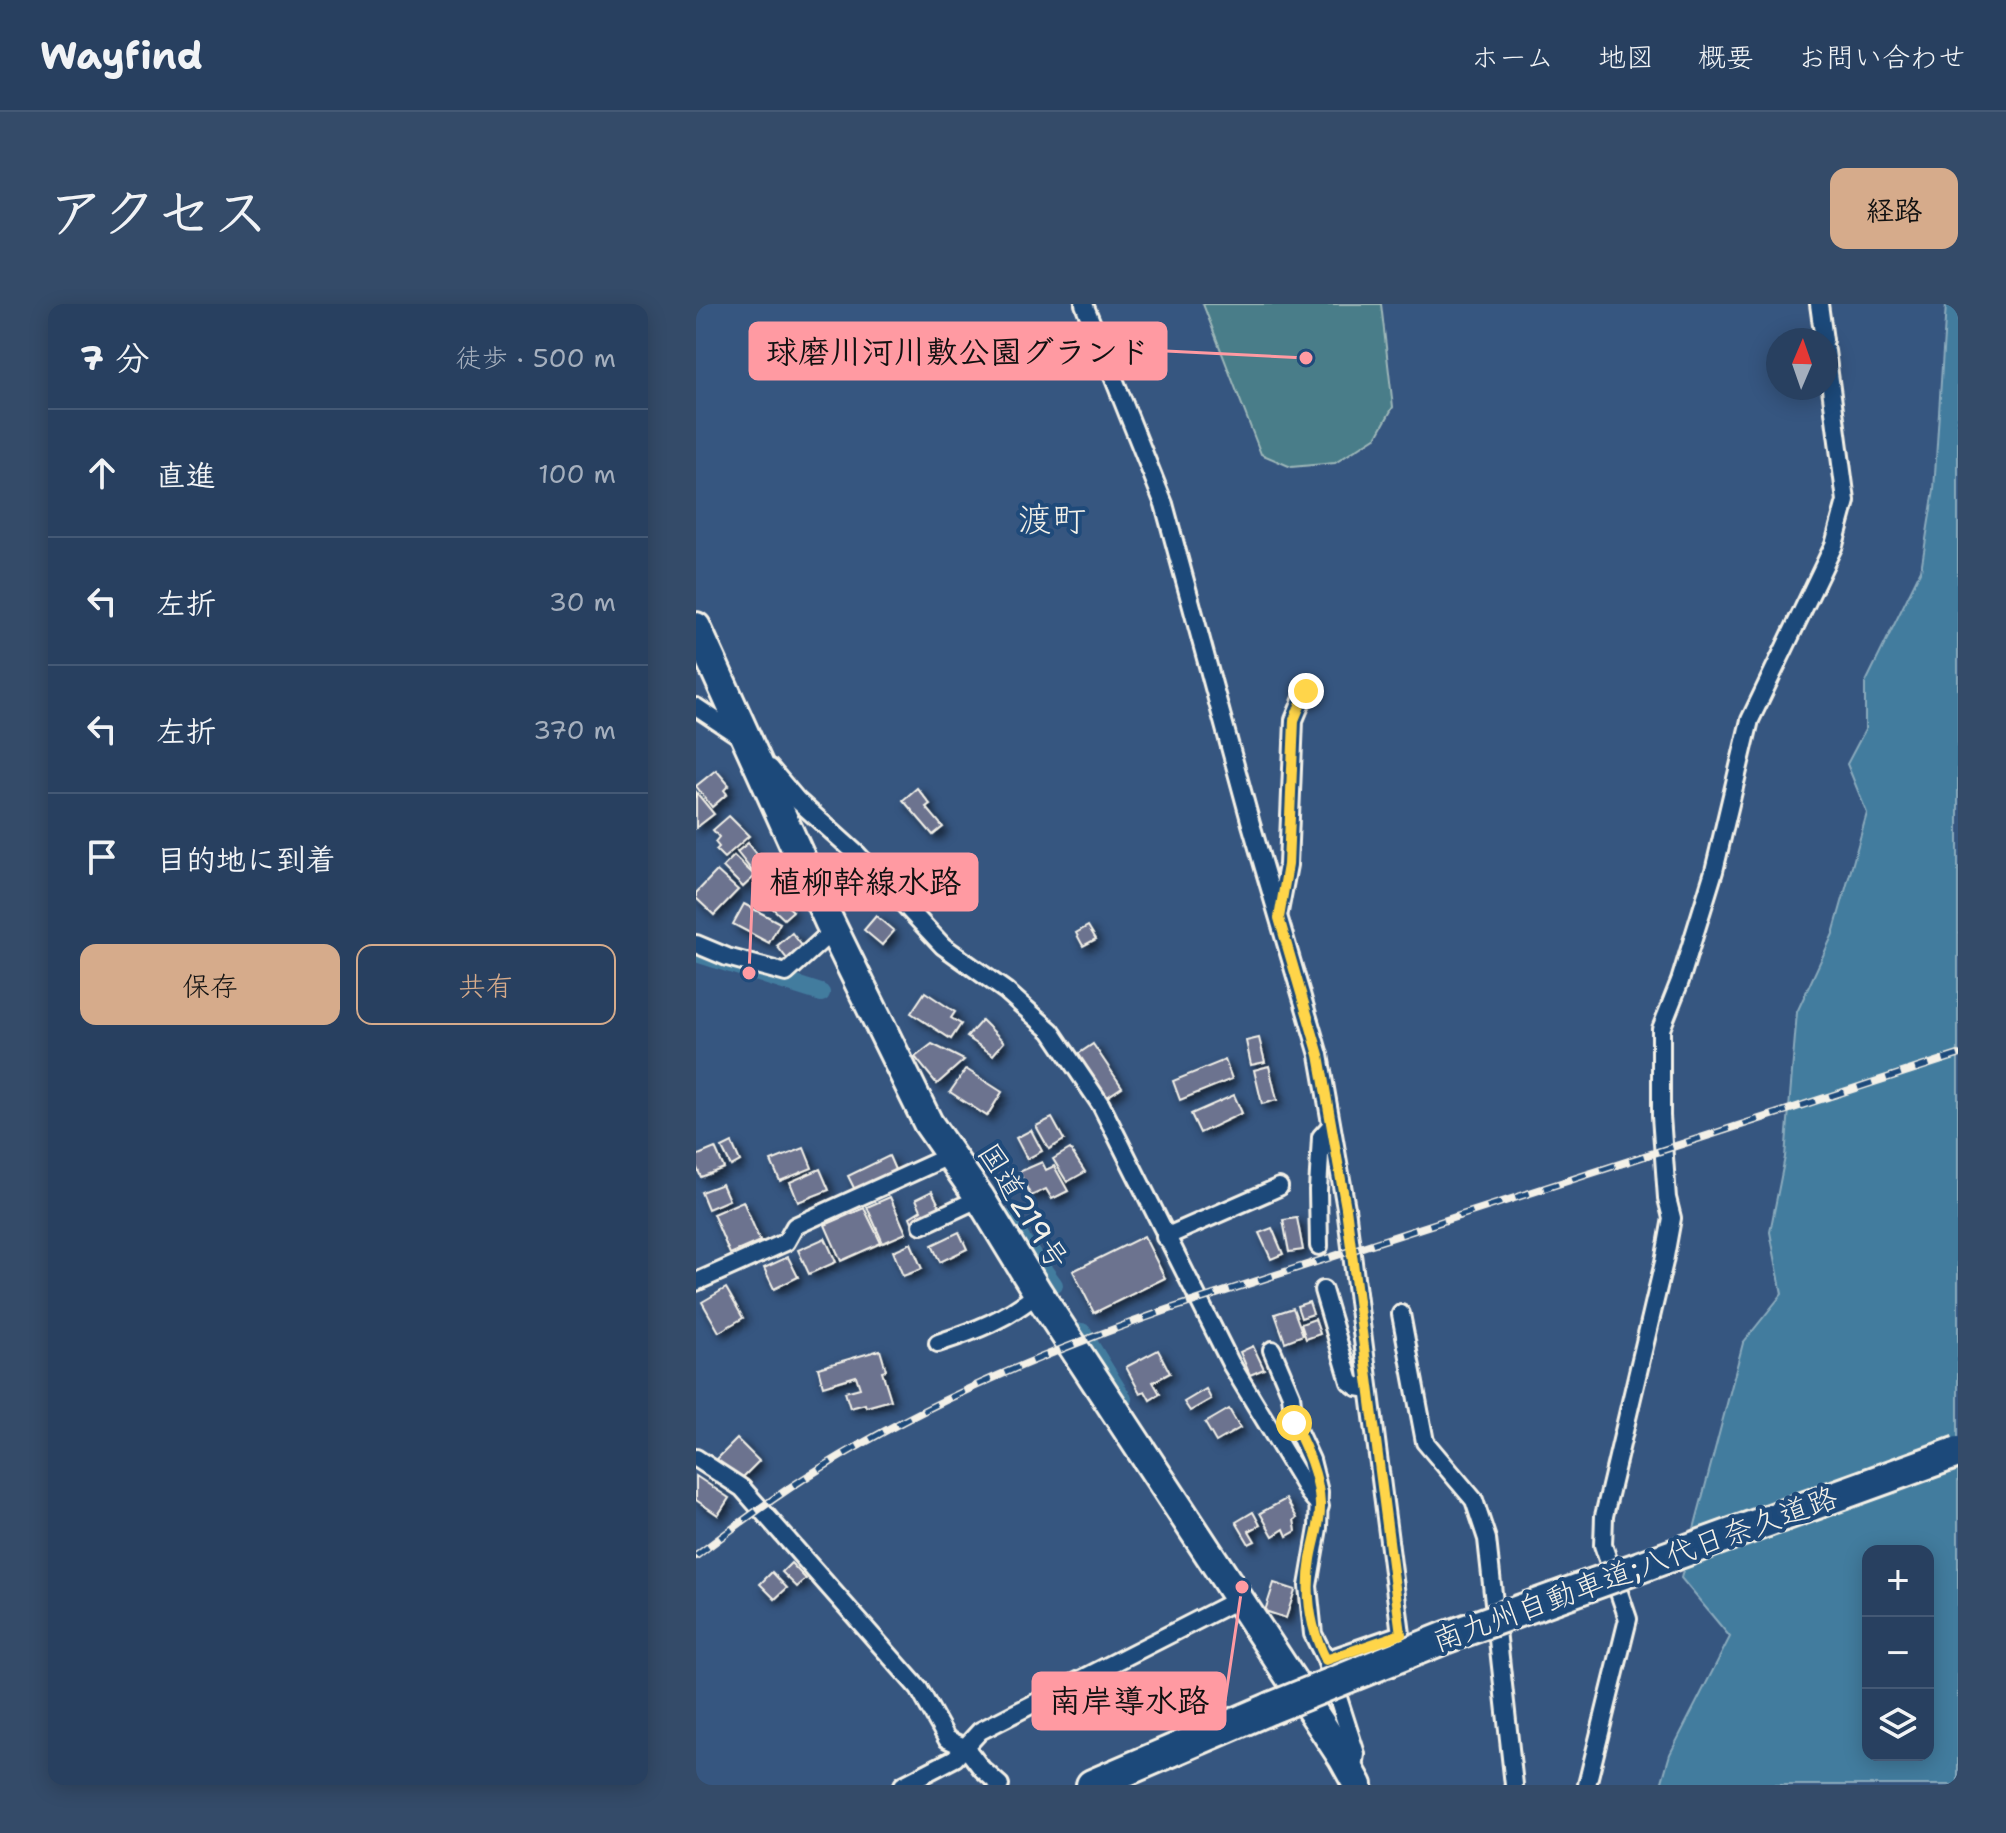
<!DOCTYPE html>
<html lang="ja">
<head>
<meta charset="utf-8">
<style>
	body { margin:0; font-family:"Shantell Sans","Klee One",sans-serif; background:#344b69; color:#f1f3f6 }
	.controls { position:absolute; right:24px; bottom:24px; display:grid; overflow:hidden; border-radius:16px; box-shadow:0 4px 20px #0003 }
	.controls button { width:72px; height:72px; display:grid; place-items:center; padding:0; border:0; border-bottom:2px solid #445975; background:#284060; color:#f1f3f6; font:40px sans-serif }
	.compass { position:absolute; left:1070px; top:24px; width:72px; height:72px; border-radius:50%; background:#284060; box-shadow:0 4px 20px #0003; rotate:2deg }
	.stop { position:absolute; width:24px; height:24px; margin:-18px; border:6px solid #ffd54a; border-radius:50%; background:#fff }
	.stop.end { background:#ffd54a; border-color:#fff; box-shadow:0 2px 8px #0008 }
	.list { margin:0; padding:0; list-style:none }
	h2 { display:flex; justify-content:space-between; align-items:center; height:104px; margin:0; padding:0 32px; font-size:34px }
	h2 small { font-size:26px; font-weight:400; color:#a5afbd }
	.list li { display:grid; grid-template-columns:52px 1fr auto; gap:24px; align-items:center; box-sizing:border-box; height:128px; padding:0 32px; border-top:2px solid #445975 }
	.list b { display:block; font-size:30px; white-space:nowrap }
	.list em { font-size:26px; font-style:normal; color:#a5afbd }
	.actions { display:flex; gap:16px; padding:24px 32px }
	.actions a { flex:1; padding:18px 0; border:2px solid #d6ab8b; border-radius:16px; text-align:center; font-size:28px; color:#d6ab8b }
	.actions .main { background:#d6ab8b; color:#111 }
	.icon { flex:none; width:44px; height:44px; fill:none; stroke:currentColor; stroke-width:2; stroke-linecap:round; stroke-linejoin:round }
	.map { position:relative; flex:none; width:1262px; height:1481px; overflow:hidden; border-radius:16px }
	header { display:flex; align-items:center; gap:48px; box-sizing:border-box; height:112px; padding:0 40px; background:#284060; border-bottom:2px solid #445975 }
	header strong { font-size:38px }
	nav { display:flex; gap:44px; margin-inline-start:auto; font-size:28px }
	.intro { display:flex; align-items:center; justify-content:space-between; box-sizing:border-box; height:192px; padding:0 48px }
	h1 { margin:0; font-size:56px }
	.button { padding:20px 36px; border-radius:16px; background:#d6ab8b; color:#111; font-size:28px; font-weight:700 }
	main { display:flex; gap:48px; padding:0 48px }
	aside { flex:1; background:#284060; border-radius:16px; box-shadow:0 4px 20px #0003 }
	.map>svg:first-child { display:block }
	.green { fill:#497d89; stroke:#9eb7b8; stroke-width:2 }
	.water { fill:#437b9e; stroke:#8aaabc; stroke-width:2; fill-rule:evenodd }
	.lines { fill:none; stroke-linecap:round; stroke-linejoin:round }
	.canal { stroke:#437b9e; stroke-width:18 }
	.building { fill:#6c738f; stroke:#f4f1e8; stroke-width:2; filter:url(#shadow) }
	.minor-casing { stroke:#f4f1e8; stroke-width:22 }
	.trunk-casing { stroke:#f4f1e8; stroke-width:34 }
	.motorway-casing { stroke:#f4f1e8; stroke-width:36 }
	.minor { stroke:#1f4a7a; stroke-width:16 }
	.trunk { stroke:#1f4a7a; stroke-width:28 }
	.motorway { stroke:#1f4a7a; stroke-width:30 }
	.rail-casing { stroke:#f4f1e8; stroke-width:8 }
	.rail { stroke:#1f4a7a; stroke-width:5; stroke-dasharray:15; stroke-linecap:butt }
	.motorway-bridge-casing { stroke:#f4f1e8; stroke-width:36; stroke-linecap:butt }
	.motorway-bridge { stroke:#1f4a7a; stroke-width:30 }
	.route { stroke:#ffd54a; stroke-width:10 }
	.labels { text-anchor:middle; stroke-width:8; stroke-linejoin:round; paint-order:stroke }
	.street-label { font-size:30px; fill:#f4f1e8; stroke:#1f4a7a }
	.quarter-label { font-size:34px; fill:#f4f1e8; stroke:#1f4a7a }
	.leader { fill:none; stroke:#ff9aa2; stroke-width:3 }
	.callout-dot { fill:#ff9aa2; stroke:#1f4a7a; stroke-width:3 }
	.callout { fill:#ff9aa2; stroke:#ff9aa2; stroke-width:3 }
	.callout-label { font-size:32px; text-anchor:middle; font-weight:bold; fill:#111 }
</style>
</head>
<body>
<header>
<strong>Wayfind</strong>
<nav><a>ホーム</a><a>地図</a><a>概要</a><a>お問い合わせ</a></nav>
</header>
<div class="intro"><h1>アクセス</h1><a class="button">経路</a></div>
<main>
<aside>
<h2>7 分<small>徒歩 · 500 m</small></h2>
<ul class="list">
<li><svg class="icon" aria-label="ahead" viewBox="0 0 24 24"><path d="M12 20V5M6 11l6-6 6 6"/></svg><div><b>直進</b></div><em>100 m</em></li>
<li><svg class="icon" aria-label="left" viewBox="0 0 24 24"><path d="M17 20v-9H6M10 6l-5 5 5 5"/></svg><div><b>左折</b></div><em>30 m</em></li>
<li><svg class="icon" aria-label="left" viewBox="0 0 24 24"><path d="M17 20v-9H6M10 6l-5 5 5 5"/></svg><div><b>左折</b></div><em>370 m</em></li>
<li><svg class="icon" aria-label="arrive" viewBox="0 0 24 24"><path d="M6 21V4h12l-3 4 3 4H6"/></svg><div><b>目的地に到着</b></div></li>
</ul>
<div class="actions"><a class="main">保存</a><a>共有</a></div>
</aside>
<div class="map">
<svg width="1262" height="1481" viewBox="0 0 1262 1481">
	<defs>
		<filter id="shadow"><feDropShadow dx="4.5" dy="4.5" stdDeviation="4" flood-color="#0009"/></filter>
	</defs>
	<rect width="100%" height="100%" fill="#365680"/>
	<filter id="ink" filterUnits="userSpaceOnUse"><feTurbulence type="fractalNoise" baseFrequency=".0125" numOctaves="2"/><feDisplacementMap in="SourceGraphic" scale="16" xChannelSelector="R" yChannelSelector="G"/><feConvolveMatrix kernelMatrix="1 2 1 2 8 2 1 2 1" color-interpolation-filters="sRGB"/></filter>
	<g filter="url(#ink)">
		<polygon class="green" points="507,0 685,0 697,103 681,132 639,159 595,163 565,150"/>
		<path class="water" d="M1250 0H1262V1481H965L974 1450 1034 1333 985 1274 1047 1039 1086 990 1074 928 1089 853 1101 708 1137 630 1171 509 1151 460 1169 426V380L1225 266 1238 186ZM1172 1247H1232V1451H1172Z"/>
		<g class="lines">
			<g class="canal">
				<polyline points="0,649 125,689"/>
				<polyline points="311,915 358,981"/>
				<polyline points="386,1028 427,1095"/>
			</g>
		</g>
		<g class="building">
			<polygon points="20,466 33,481 28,486 31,490 16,503 0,482"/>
			<polygon points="221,484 234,500 230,503 247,523 237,531 207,496"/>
			<polygon points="0,488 18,510 0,524"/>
			<polygon points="33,512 53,532 28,554 20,546 23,543 19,538 23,533 17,526"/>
			<polygon points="52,539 68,559 57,568 41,548"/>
			<polygon points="38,552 59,572 47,583 27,563"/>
			<polygon points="21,567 42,586 18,611 0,594 0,589"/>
			<polygon points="77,589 97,607 88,615 69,597"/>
			<polygon points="48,600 84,619 73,639 37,620"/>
			<polygon points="180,612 198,627 186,641 168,626"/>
			<polygon points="392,622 400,635 387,642 380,629"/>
			<polygon points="96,629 107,643 92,656 81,642"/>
			<polygon points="229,688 259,708 255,714 265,720 255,735 215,709"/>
			<polygon points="286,716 308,738 297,751 271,733"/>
			<polygon points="563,734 569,758 555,761 550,737"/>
			<polygon points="236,740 268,756 241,780 219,753"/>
			<polygon points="397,740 426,783 411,793 382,750"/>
			<polygon points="529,756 536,775 484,796 477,777"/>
			<polygon points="573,762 581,796 566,800 558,766"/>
			<polygon points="270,765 306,788 291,812 254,788"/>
			<polygon points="538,791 546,809 504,829 495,810"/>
			<polygon points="356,814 368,836 353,845 340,822"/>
			<polygon points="335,826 346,847 331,855 320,834"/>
			<polygon points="36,839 44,857 35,862 26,844"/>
			<polygon points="19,844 28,864 5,873 0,862 0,852"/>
			<polygon points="108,844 116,864 84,877 75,857"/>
			<polygon points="374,845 389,868 371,878 357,855"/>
			<polygon points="193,852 200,868 159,886 152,872"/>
			<polygon points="346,858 350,866 358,862 372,887 356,895 350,885 335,892 323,868"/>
			<polygon points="124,865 133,886 102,898 94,878"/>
			<polygon points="26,880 33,896 12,905 5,888"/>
			<polygon points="236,887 247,909 218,923 214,913 225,906 220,895"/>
			<polygon points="194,893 210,929 187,939 171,903"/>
			<polygon points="47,897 64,937 34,950 17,910"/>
			<polygon points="168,904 185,939 145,957 129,921"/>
			<polygon points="601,914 607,946 593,948 587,916"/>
			<polygon points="576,924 587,950 575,955 563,929"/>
			<polygon points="263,928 271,945 244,958 236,941"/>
			<polygon points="448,932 469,974 398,1009 377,967"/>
			<polygon points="129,934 140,958 113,970 102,946"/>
			<polygon points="215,939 226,965 207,972 197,947"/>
			<polygon points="92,953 102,973 78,985 68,964"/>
			<polygon points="30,984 47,1014 23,1028 6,998"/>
			<polygon points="613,998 617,1010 605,1014 601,1002"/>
			<polygon points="597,1004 607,1031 589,1038 579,1010"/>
			<polygon points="619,1015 624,1030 610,1035 605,1020"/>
			<polygon points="557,1042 568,1065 554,1071 544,1048"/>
			<polygon points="184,1046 190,1066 186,1067 195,1096 170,1103 169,1100 154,1104 149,1088 164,1084 160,1072 127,1082 122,1064"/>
			<polygon points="462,1046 474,1069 457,1078 464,1090 454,1096 449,1087 444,1089 430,1063"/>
			<polygon points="510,1085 515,1095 494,1107 488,1098"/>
			<polygon points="533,1105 544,1124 520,1138 509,1119"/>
			<polygon points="41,1135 63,1157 43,1177 21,1155"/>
			<polygon points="0,1172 33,1194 22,1211 0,1196"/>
			<polygon points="590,1195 601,1214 598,1216 600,1227 591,1232 588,1225 577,1232 564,1209"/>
			<polygon points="557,1208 564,1221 553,1227 559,1237 553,1240 540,1218"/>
			<polygon points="95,1259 110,1275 101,1283 86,1268"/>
			<polygon points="76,1268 91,1284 79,1295 64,1280"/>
			<polygon points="578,1279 599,1286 590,1314 569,1307"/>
		</g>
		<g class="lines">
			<defs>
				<g id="minor">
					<polyline points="388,0 468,200 555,520 623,751 650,904 705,1330 630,1356"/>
					<polyline points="1123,0 1128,36"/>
					<polyline points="0,403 48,435"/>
					<polyline points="74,464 101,496 162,551 247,642 310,687 355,727 405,801 535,1060 613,1189 624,1202"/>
					<polyline points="583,608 592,561 598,416 610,387"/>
					<polyline points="0,640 31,653 90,669 125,637 139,630"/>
					<polyline points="226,921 284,894"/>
					<polyline points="469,933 583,883"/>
					<polyline points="623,942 622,886 625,833 635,822"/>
					<polyline points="0,978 90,938 99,922 255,851"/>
					<polyline points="627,986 654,1078 661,1083 673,1085"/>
					<polyline points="705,1010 729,1138 778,1196 791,1235 818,1481"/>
					<path d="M242 1039C279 1027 311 1015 342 989"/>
					<polyline points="576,1046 595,1091 598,1119 615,1156 623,1188 622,1224 612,1282 617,1330 630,1356 660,1450 657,1470"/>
					<polyline points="0,1154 46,1184 223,1385 251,1435 270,1444 286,1465 304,1481"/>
					<polyline points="207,1481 259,1454 284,1427 541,1296"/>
					<polyline points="891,1481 932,1315 907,1241 908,1212 968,958 976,914 971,894 965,812 965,725 984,677 1018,567 1054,416 1138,241 1150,197 1130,47"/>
				</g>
				<polyline id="trunk" points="0,323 133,617 232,819 284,894 342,989 647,1454 662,1481"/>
				<polyline id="motorway" points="396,1481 575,1404"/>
			</defs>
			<use href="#minor" class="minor-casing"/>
			<use href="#trunk" class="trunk-casing"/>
			<use href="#motorway" class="motorway-casing"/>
			<use href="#minor" class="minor"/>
			<use href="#trunk" class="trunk"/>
			<use href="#motorway" class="motorway"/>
			<defs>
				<path id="rail" d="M0 1252C41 1221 82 1190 125 1164 235 1096 353 1047 474 1005L1262 751"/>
			</defs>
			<use href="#rail" class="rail-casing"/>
			<use href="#rail" class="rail"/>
			<defs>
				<polyline id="motorway-bridge" points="575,1404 751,1333 1262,1148"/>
			</defs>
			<use href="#motorway-bridge" class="motorway-bridge-casing"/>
			<use href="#motorway-bridge" class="motorway-bridge"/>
		</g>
	</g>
	<g class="lines" filter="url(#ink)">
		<path class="route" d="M598 1119C610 1144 623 1171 624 1200 625 1219 618 1236 615 1255 609 1291 614 1324 630 1356L705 1330 650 904 623 751 583 614 592 561 598 416 610 387"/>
	</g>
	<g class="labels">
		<g class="street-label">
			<text transform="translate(327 902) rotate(58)" y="10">国道219号</text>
			<text transform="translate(939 1265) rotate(-20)" y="10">南九州自動車道;八代日奈久道路</text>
		</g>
		<g class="quarter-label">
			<text x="356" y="227">渡町</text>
		</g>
	</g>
	<path class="leader" d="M610 54L470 47M53 669L57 578M546 1283L529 1397"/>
	<g class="callout-dot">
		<circle cx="610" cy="54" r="8"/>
		<circle cx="53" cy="669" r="8"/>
		<circle cx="546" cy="1283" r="8"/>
	</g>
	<g class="callout">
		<rect x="54" y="19" width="416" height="56" rx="8"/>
		<rect x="57" y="550" width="224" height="56" rx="8"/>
		<rect x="337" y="1369" width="192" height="56" rx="8"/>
	</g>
	<g class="callout-label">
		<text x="262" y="59">球磨川河川敷公園グランド</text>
		<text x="169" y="589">植柳幹線水路</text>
		<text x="433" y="1408">南岸導水路</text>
	</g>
</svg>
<div class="controls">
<button>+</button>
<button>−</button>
<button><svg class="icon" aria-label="layers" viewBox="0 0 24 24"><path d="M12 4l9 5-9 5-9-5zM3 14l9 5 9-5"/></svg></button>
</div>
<svg class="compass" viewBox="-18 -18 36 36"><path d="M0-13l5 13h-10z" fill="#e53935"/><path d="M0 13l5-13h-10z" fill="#a5afbd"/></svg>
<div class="stop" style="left:598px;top:1119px"></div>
<div class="stop end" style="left:610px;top:387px"></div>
</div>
</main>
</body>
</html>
